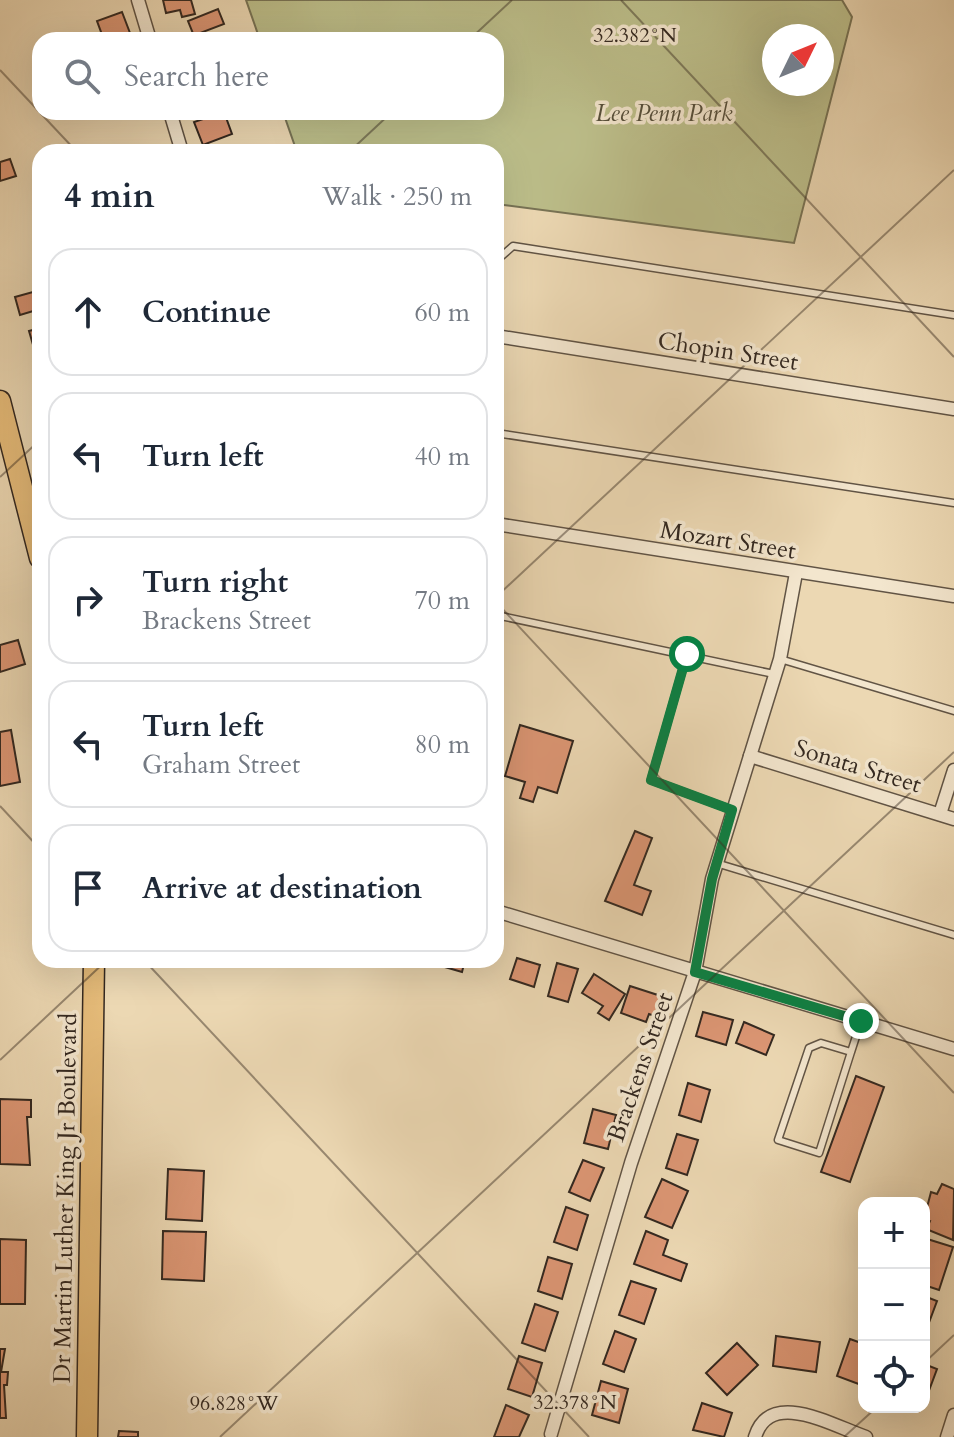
<!DOCTYPE html>
<html lang="en">
<head>
<meta charset="utf-8">
<style>
	body { margin:0; font-family:Cardo,serif; background:#f2f2f3; color:#1f2937 }
	.controls { position:absolute; right:24px; bottom:24px; display:grid; overflow:hidden; border-radius:16px; box-shadow:0 8px 32px #0002 }
	.controls button { width:72px; height:72px; display:grid; place-items:center; padding:0; border:0; border-bottom:2px solid #e0e1e3; background:#fff; color:#1f2937; font:40px sans-serif }
	.compass { position:absolute; left:762px; top:24px; width:72px; height:72px; border-radius:50%; background:#fff; box-shadow:0 8px 32px #0002; rotate:47deg }
	.stop { position:absolute; width:24px; height:24px; margin:-18px; border:6px solid #0b8043; border-radius:50%; background:#fff }
	.stop.end { background:#0b8043; border-color:#fff; box-shadow:0 2px 8px #0008 }
	.list { margin:0; padding:0; list-style:none }
	h2 { display:flex; justify-content:space-between; align-items:center; height:104px; margin:0; padding:0 32px; font-size:34px }
	h2 small { font-size:26px; font-weight:400; color:#747a83 }
	.list li { display:grid; grid-template-columns:52px 1fr auto; gap:24px; align-items:center; box-sizing:border-box; height:128px; margin:0 16px 16px; padding:0 16px; border:2px solid #e0e1e3; border-radius:24px }
	.list b { display:block; font-size:30px; white-space:nowrap }
	.list p { margin:0; font-size:26px; white-space:nowrap; color:#747a83 }
	.list em { font-size:26px; font-style:normal; color:#747a83 }
	.icon { flex:none; width:44px; height:44px; fill:none; stroke:currentColor; stroke-width:2; stroke-linecap:round; stroke-linejoin:round }
	.map { position:relative; flex:none; width:954px; height:1437px; overflow:hidden }
	.search { position:absolute; background:#fff; box-shadow:0 8px 32px #0002; left:32px; top:32px; width:472px; height:88px; display:flex; align-items:center; gap:20px; box-sizing:border-box; padding:0 28px; border-radius:24px; color:#747a83; font-size:30px }
	.panel { position:absolute; background:#fff; box-shadow:0 8px 32px #0002; left:32px; top:144px; width:472px; height:824px; border-radius:24px }
	.map>svg:first-child { display:block }
	.green { fill:#bcbe8a; stroke:#787355; stroke-width:2; fill-rule:evenodd }
	.building { fill:#dc9674; stroke:#332820; stroke-width:2 }
	.lines { fill:none; stroke-linecap:round; stroke-linejoin:round }
	.lane-casing { stroke:#615445; stroke-width:9 }
	.street-casing { stroke:#615445; stroke-width:15 }
	.primary-casing { stroke:#332820; stroke-width:23 }
	.lane { stroke:#f3e6ce; stroke-width:6 }
	.street { stroke:#f3e6ce; stroke-width:12 }
	.primary { stroke:#e6bc7a; stroke-width:20 }
	.route { stroke:#0b8043; stroke-width:10 }
	.ticks { fill:none; stroke:#332820; stroke-width:2; stroke-opacity:0.45 }
	.labels { text-anchor:middle; stroke-width:7; stroke-linejoin:round; paint-order:stroke }
	.park-label { font-size:24px; font-style:italic; fill:#554e3a; stroke:#f3e6ce }
	.street-label { font-size:24px; fill:#332820; stroke:#f3e6ce }
	.ticks-label { font-size:20px; text-anchor:middle; fill:#332820; stroke:#f3e6ce; stroke-width:7; stroke-linejoin:round; paint-order:stroke }
</style>
</head>
<body>
<div class="map">
<svg width="954" height="1437" viewBox="0 0 954 1437">
	<rect width="100%" height="100%" fill="#ecd8b3"/>
	<filter id="stains"><feTurbulence type="fractalNoise" baseFrequency=".0025" numOctaves="4"/><feColorMatrix values="0 0 0 0 .2 0 0 0 0 .09 0 0 0 0 .02 0 0 0 .5 -.17"/></filter>
	<radialGradient id="worn" r=".72"><stop offset=".6" stop-color="#630" stop-opacity="0"/><stop offset="1" stop-color="#630" stop-opacity=".3"/></radialGradient>
	<path class="green" d="M246 0H842L852 17 794 243 496 204V152H297L283 112H496V40H260ZM774 36H822V84H774Z"/>
	<g class="building">
		<polygon points="163,0 191,0 195,14 182,17 180,10 166,13"/>
		<polygon points="218,9 224,24 200,33 203,40 183,40 194,36 188,21"/>
		<polygon points="122,12 130,33 104,40 97,21"/>
		<polygon points="224,112 232,134 203,145 194,122"/>
		<polygon points="10,159 16,176 0,181 0,162"/>
		<polygon points="40,290 40,309 20,315 15,297"/>
		<polygon points="40,328 40,369 29,331"/>
		<polygon points="18,640 25,664 0,672 0,645"/>
		<polygon points="520,725 573,741 557,793 538,787 533,802 520,798 525,782 505,776"/>
		<polygon points="11,730 20,782 0,786 0,732"/>
		<polygon points="635,831 652,838 634,885 651,891 642,915 605,901"/>
		<polygon points="517,958 540,965 534,987 510,979"/>
		<polygon points="440,960 465,960 462,972 438,965"/>
		<polygon points="557,963 578,969 568,1002 548,996"/>
		<polygon points="594,974 625,994 609,1020 598,1013 603,1006 582,993"/>
		<polygon points="630,986 667,998 661,1018 649,1014 646,1022 621,1013"/>
		<polygon points="703,1012 733,1020 726,1045 696,1036"/>
		<polygon points="744,1022 774,1035 766,1055 736,1043"/>
		<polygon points="856,1076 884,1087 850,1182 821,1172"/>
		<polygon points="688,1083 710,1090 701,1122 679,1115"/>
		<polygon points="0,1099 31,1100 31,1117 27,1117 30,1165 0,1164"/>
		<polygon points="593,1109 616,1115 608,1149 584,1143"/>
		<polygon points="677,1134 698,1140 687,1175 666,1168"/>
		<polygon points="583,1160 604,1168 590,1201 569,1192"/>
		<polygon points="168,1169 204,1171 202,1221 166,1219"/>
		<polygon points="662,1179 688,1191 672,1228 645,1217"/>
		<polygon points="942,1184 954,1189 953,1240 926,1229 930,1221 924,1219 931,1192 937,1194"/>
		<polygon points="566,1207 588,1215 577,1250 554,1242"/>
		<polygon points="163,1231 206,1232 204,1281 162,1279"/>
		<polygon points="646,1231 668,1240 663,1255 687,1264 681,1281 634,1264"/>
		<polygon points="924,1238 953,1247 939,1290 924,1285"/>
		<polygon points="0,1239 26,1240 25,1304 0,1304"/>
		<polygon points="548,1257 572,1264 562,1299 538,1291"/>
		<polygon points="631,1281 656,1289 644,1324 619,1315"/>
		<polygon points="924,1296 937,1301 924,1336"/>
		<polygon points="535,1304 558,1312 545,1351 522,1343"/>
		<polygon points="615,1331 636,1339 624,1372 603,1364"/>
		<polygon points="776,1336 820,1342 816,1372 773,1366"/>
		<polygon points="850,1339 864,1344 864,1386 837,1376"/>
		<polygon points="737,1343 758,1365 727,1395 706,1373"/>
		<polygon points="0,1349 5,1349 1,1372 8,1372 7,1385 4,1385 6,1418 0,1418"/>
		<polygon points="519,1356 542,1363 532,1397 508,1389"/>
		<polygon points="924,1364 937,1369 924,1404"/>
		<polygon points="601,1381 628,1389 619,1423 592,1415"/>
		<polygon points="702,1403 732,1413 724,1437 693,1430"/>
		<polygon points="506,1405 529,1415 519,1437 494,1437"/>
		<polygon points="119,1431 138,1432 138,1437 118,1437"/>
	</g>
	<g class="lines">
		<defs>
			<g id="lane">
				<polyline points="496,261 513,246 954,315"/>
				<polyline points="496,433 954,503"/>
				<polyline points="496,615 774,674"/>
				<polyline points="687,654 651,780 732,810"/>
				<polyline points="780,659 954,711"/>
				<polyline points="716,863 954,935"/>
				<polyline points="851,1052 819,1153 778,1140 809,1048 821,1043 851,1052 861,1021"/>
			</g>
			<g id="street">
				<polyline points="138,0 150,40"/>
				<polyline points="170,112 182,152"/>
				<polyline points="496,336 954,409"/>
				<polyline points="496,524 954,596"/>
				<polyline points="750,756 954,819"/>
				<polyline points="940,814 954,770"/>
				<polyline points="496,911 954,1049"/>
				<polyline points="551,1434 631,1163 695,972 712,879 780,659 796,573"/>
				<path d="M755 1437C770 1388 833 1426 866 1437"/>
				<polyline points="947,1437 954,1415"/>
			</g>
			<g id="primary">
				<polyline points="0,401 40,558"/>
				<polyline points="87,1437 94,960"/>
			</g>
		</defs>
		<use href="#lane" class="lane-casing"/>
		<use href="#street" class="street-casing"/>
		<use href="#primary" class="primary-casing"/>
		<use href="#lane" class="lane"/>
		<use href="#street" class="street"/>
		<use href="#primary" class="primary"/>
	</g>
	<g class="lines">
		<polyline class="route" points="687,654 651,780 732,810 712,879 695,972 861,1021"/>
	</g>
	<path class="ticks" d="M621 0 954 357M469 40 512 0M0 70 77 152M349 152 392 112M0 477 40 440M496 597 954 170M496 602 954 1093M0 806 40 849M144 960 589 1437M0 1060 107 960M924 1363 954 1335M220 1437 954 752M844 1437 877 1407"/>
	<g class="labels">
		<g class="park-label">
			<text x="664" y="121">Lee Penn Park</text>
		</g>
		<g class="street-label">
			<text transform="translate(728 351) rotate(9)" y="8">Chopin Street</text>
			<text transform="translate(728 540) rotate(9)" y="8">Mozart Street</text>
			<text transform="translate(858 766) rotate(17)" y="8">Sonata Street</text>
			<text transform="translate(640 1067) rotate(-71)" y="8">Brackens Street</text>
			<text transform="translate(65 1198) rotate(-89)" y="8">Dr Martin Luther King Jr Boulevard</text>
		</g>
	</g>
	<g class="ticks-label">
		<text x="635" y="42">32.382°N</text>
		<text x="575" y="1409">32.378°N</text>
		<text x="234" y="1410">96.828°W</text>
	</g>
	<rect width="100%" height="100%" filter="url(#stains)"/>
	<rect width="100%" height="100%" fill="url(#worn)"/>
</svg>
<div class="controls">
<button>+</button>
<button>−</button>
<button><svg class="icon" aria-label="locate" viewBox="0 0 24 24"><circle cx="12" cy="12" r="6"/><path d="M12 2v4M12 18v4M2 12h4M18 12h4"/></svg></button>
</div>
<svg class="compass" viewBox="-18 -18 36 36"><path d="M0-13l5 13h-10z" fill="#e53935"/><path d="M0 13l5-13h-10z" fill="#747a83"/></svg>
<div class="stop" style="left:687px;top:654px"></div>
<div class="stop end" style="left:861px;top:1021px"></div>
<div class="search"><svg class="icon" aria-label="search" viewBox="0 0 24 24"><circle cx="10" cy="10" r="6"/><path d="M15 15l6 6"/></svg>Search here</div>
<section class="panel">
<h2>4 min<small>Walk · 250 m</small></h2>
<ul class="list">
<li><svg class="icon" aria-label="ahead" viewBox="0 0 24 24"><path d="M12 20V5M6 11l6-6 6 6"/></svg><div><b>Continue</b></div><em>60 m</em></li>
<li><svg class="icon" aria-label="left" viewBox="0 0 24 24"><path d="M17 20v-9H6M10 6l-5 5 5 5"/></svg><div><b>Turn left</b></div><em>40 m</em></li>
<li><svg class="icon" aria-label="right" viewBox="0 0 24 24"><path d="M7 20v-9h11M14 6l5 5-5 5"/></svg><div><b>Turn right</b><p>Brackens Street</p></div><em>70 m</em></li>
<li><svg class="icon" aria-label="left" viewBox="0 0 24 24"><path d="M17 20v-9H6M10 6l-5 5 5 5"/></svg><div><b>Turn left</b><p>Graham Street</p></div><em>80 m</em></li>
<li><svg class="icon" aria-label="arrive" viewBox="0 0 24 24"><path d="M6 21V4h12l-3 4 3 4H6"/></svg><div><b>Arrive at destination</b></div></li>
</ul>
</section>
</div>
</body>
</html>
